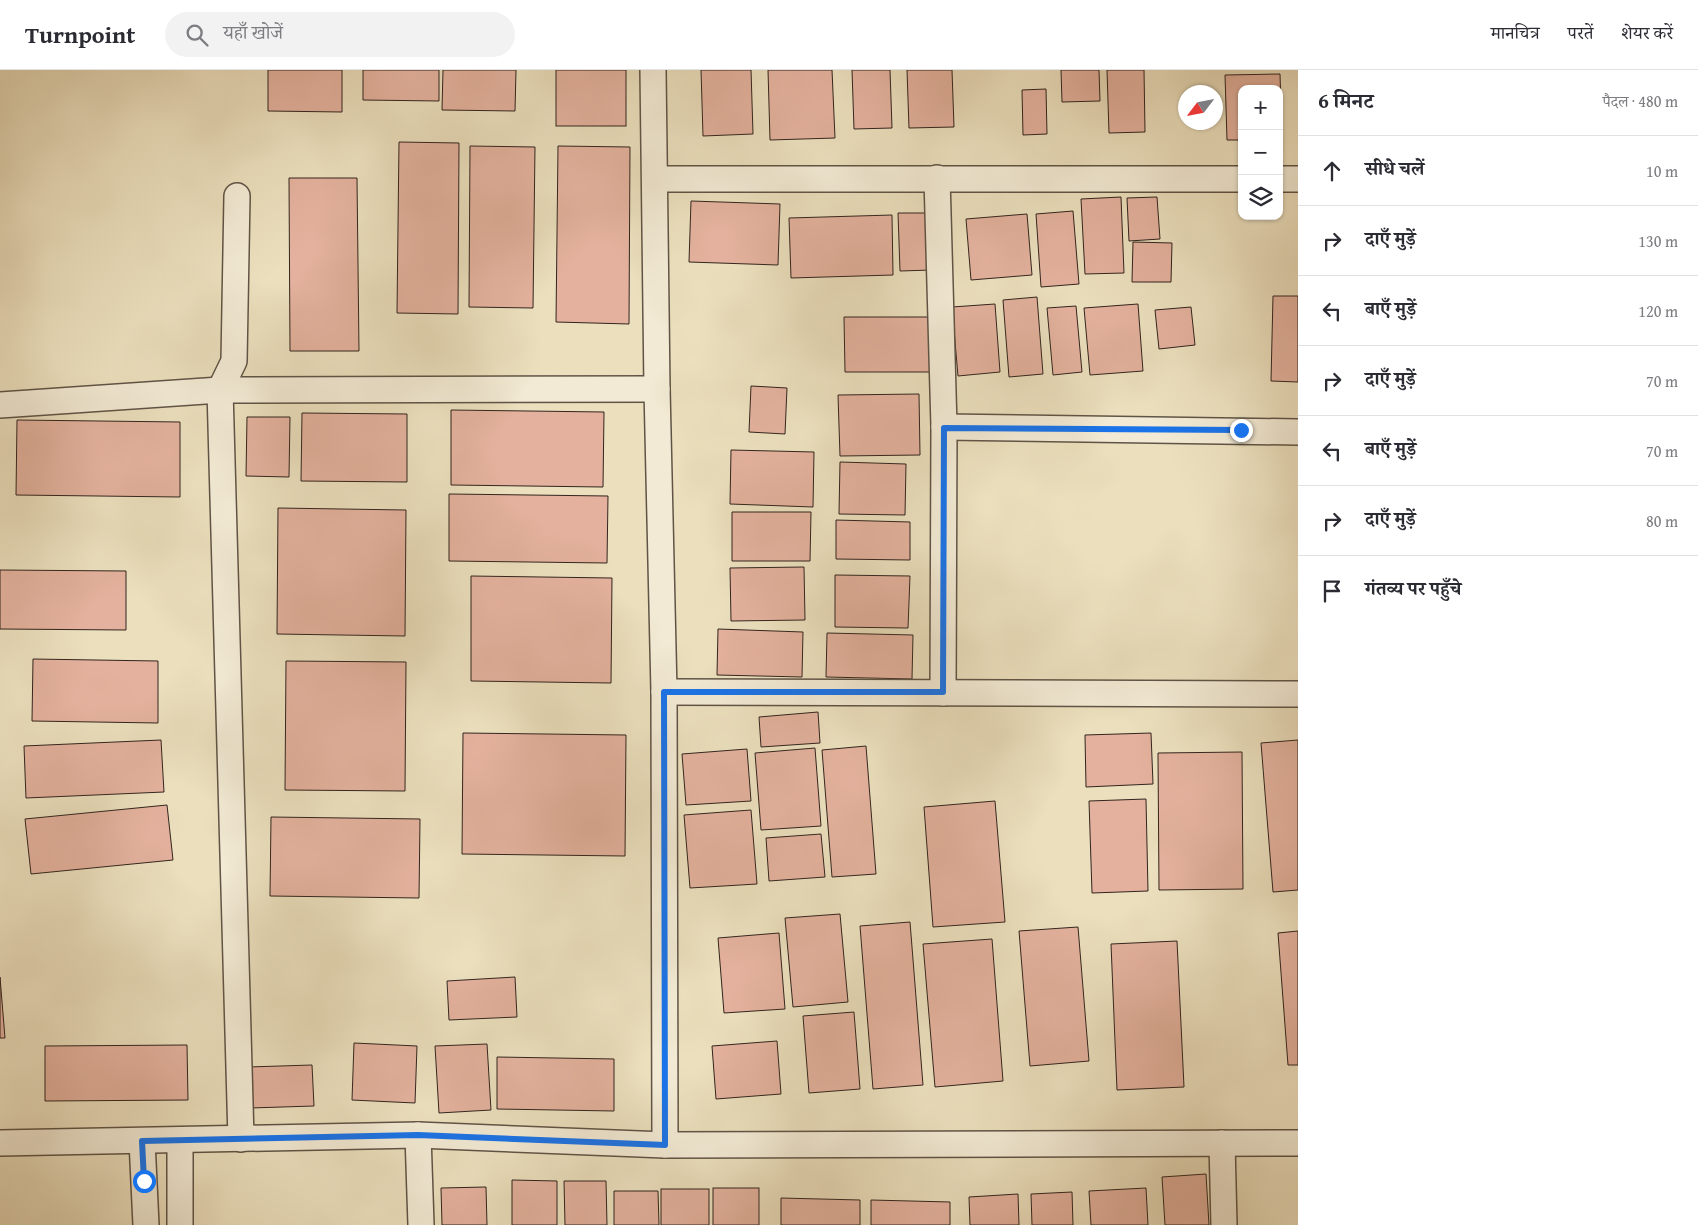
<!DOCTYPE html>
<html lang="hi">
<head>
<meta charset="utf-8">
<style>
	body { margin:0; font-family:"Gentium Book Plus","Noto Serif Devanagari",serif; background:#f2f2f3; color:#2b2b33 }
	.controls { position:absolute; right:15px; top:15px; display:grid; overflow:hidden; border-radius:10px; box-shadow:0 1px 4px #0004 }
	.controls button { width:45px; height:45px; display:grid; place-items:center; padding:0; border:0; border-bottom:1px solid #e1e1e2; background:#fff; color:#2b2b33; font:25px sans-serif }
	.compass { position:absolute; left:1178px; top:15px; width:45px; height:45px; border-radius:50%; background:#fff; box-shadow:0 1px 4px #0004; rotate:238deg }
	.stop { position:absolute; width:15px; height:15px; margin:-11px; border:4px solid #1a73e8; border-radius:50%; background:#fff }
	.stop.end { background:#1a73e8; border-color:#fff; box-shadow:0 1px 5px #0008 }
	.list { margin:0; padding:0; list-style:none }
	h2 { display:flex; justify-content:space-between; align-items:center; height:65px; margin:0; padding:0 20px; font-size:21px }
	h2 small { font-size:16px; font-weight:400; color:#7c7c81 }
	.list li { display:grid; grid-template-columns:32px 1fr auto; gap:15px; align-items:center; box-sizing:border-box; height:70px; padding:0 20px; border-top:1px solid #e1e1e2 }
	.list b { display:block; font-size:19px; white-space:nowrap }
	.list em { font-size:16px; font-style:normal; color:#7c7c81 }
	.icon { flex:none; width:28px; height:28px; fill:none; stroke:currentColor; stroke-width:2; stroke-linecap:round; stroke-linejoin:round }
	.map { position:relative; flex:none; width:1298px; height:1155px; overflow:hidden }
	header { display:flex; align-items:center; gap:30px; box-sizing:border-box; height:70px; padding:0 25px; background:#fff; border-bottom:1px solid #e1e1e2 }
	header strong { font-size:24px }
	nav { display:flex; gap:28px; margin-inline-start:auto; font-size:18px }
	.search { width:350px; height:45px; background:#f2f2f3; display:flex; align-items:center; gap:12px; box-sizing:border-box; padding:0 18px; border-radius:28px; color:#7c7c81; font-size:19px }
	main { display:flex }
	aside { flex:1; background:#fff }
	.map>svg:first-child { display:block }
	.building { fill:#e3b19d; stroke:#32251e }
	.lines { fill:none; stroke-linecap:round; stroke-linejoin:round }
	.minor-casing { stroke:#605446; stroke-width:28 }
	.minor { stroke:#f2ead4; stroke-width:25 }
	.route { stroke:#1a73e8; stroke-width:6 }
</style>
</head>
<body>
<header>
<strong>Turnpoint</strong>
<div class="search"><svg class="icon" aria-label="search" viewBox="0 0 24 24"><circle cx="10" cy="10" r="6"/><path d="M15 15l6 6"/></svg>यहाँ खोजें</div>
<nav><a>मानचित्र</a><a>परतें</a><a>शेयर करें</a></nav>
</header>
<main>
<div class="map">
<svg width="1298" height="1155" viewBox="0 0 1298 1155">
	<rect width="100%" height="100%" fill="#ebdfbd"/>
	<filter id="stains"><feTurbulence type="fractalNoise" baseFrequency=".004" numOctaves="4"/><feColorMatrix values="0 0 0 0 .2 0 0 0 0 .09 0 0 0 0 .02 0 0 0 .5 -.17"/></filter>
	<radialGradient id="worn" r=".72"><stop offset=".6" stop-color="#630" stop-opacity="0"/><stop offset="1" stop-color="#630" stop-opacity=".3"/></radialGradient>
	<g class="building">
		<polygon points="268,0 342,0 342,42 268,41"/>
		<polygon points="363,0 439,0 439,31 363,30"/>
		<polygon points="443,0 516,0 515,41 442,40"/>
		<rect x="556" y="0" width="70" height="56"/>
		<polygon points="701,0 751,0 753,64 703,66"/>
		<polygon points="768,0 832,0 835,68 770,70"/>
		<polygon points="852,0 890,0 892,58 854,59"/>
		<polygon points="907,0 952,0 954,57 909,58"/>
		<polygon points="1061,0 1099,0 1100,31 1062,32"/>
		<polygon points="1107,0 1144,0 1145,62 1109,63"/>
		<polygon points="1280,4 1282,69 1279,69 1279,19 1242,19 1242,70 1227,70 1225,5"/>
		<polygon points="1046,19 1047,64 1023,65 1022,20"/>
		<polygon points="399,72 459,73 458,244 397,243"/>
		<polygon points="470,76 535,77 533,238 469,237"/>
		<polygon points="558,76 630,77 629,254 556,252"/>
		<polygon points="289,108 357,108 359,281 290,281"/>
		<polygon points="1121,127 1124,203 1085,204 1081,129"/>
		<polygon points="1157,127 1160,169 1129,171 1127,128"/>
		<polygon points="691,131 780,134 778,195 689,192"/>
		<polygon points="1073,141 1079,214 1041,217 1036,144"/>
		<polygon points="898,143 930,143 932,200 900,201"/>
		<polygon points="1027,144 1032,205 971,210 966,149"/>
		<polygon points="892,145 893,205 791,208 789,148"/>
		<polygon points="1133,172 1172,173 1171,212 1132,212"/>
		<polygon points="1273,226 1298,226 1298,312 1271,311"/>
		<polygon points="1037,227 1043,304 1009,307 1003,230"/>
		<polygon points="995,234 1000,302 958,306 952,237"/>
		<polygon points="1138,234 1143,301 1090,305 1084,238"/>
		<polygon points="1076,236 1082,302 1053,305 1047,238"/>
		<polygon points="1191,237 1195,275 1159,279 1155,240"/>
		<polygon points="844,247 933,247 933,302 845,302"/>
		<polygon points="751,316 787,318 785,364 749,362"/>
		<polygon points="919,324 920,385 840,386 838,325"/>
		<polygon points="451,340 604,342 603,417 451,415"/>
		<polygon points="302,343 407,344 407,412 301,411"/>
		<polygon points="247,347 290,347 289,407 246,406"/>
		<polygon points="17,350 180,352 180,427 16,425"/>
		<polygon points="731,380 814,382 813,437 730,434"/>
		<polygon points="840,392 906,394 905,445 839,444"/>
		<polygon points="449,424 608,426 607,493 449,491"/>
		<polygon points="278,438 406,440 405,566 277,564"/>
		<polygon points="732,442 811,442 810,491 732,491"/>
		<polygon points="836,450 910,452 910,490 836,489"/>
		<polygon points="804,497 805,550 731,551 730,498"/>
		<polygon points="0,500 126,501 126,560 0,559"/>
		<polygon points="835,505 910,506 908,558 835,557"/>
		<polygon points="471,506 612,508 611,613 471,611"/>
		<polygon points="718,559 803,562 802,607 717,605"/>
		<polygon points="827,563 913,565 912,609 826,607"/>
		<polygon points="33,589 158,591 158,653 32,651"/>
		<polygon points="286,591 406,592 405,721 285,720"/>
		<polygon points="818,642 820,673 761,677 759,647"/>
		<polygon points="463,663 626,665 625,786 462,784"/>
		<polygon points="1151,663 1153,714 1086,717 1085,665"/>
		<polygon points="161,670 164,722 26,728 24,676"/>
		<polygon points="1298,670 1298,820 1273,822 1261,673"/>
		<polygon points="866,676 876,804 832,807 822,680"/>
		<polygon points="815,678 821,756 761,760 755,683"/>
		<polygon points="747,679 751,731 686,735 682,684"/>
		<polygon points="1242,682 1243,819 1159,820 1158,683"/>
		<polygon points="1146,729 1148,821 1092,823 1089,731"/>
		<polygon points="995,731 1005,852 933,857 924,737"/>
		<polygon points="167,735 173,790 31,804 25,749"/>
		<polygon points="751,740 757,814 690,818 684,745"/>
		<polygon points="271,747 420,749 419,828 270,826"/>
		<polygon points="821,764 825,807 769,811 766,768"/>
		<polygon points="840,844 848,932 793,937 785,848"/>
		<polygon points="910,852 923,1015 873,1019 860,856"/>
		<polygon points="1078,857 1089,991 1030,996 1019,861"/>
		<polygon points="1298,861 1298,995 1288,995 1278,863"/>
		<polygon points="779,863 785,939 724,943 718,868"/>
		<polygon points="992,869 1003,1011 935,1017 923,874"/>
		<polygon points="1177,871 1184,1017 1117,1020 1111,874"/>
		<polygon points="0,907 5,968 0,968"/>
		<polygon points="515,907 517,947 449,950 447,911"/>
		<polygon points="854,942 860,1019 809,1023 803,946"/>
		<polygon points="777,971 781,1024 716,1029 712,976"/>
		<polygon points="354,973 417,976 415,1033 352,1030"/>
		<polygon points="487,974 491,1040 439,1043 435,976"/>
		<polygon points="187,975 188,1030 45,1031 45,976"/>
		<polygon points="497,987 614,989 614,1041 497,1039"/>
		<polygon points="312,995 314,1036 250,1038 248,997"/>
		<polygon points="1206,1104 1209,1155 1165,1155 1162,1107"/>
		<polygon points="512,1110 557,1111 557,1155 512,1155"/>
		<polygon points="564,1111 606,1111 607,1155 565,1155"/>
		<polygon points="486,1117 487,1155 442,1155 441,1118"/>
		<rect x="713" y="1118" width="46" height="37"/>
		<polygon points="1146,1118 1148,1155 1091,1155 1089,1121"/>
		<rect x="661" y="1119" width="48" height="36"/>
		<polygon points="614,1121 658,1121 659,1155 614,1155"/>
		<polygon points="1072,1122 1073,1155 1032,1155 1031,1124"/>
		<polygon points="1018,1124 1019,1155 970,1155 969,1127"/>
		<polygon points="781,1128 860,1130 860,1155 781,1155"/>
		<polygon points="871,1130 950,1132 950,1155 871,1155"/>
	</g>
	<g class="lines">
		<defs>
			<g id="minor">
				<polyline points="653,0 657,319 664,622 665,1075"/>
				<polyline points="937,108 944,357 943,623"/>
				<polyline points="655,109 1242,109"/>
				<polyline points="1279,109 1298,109"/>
				<polyline points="237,126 234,291 220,320 241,1069"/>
				<polyline points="0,335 220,320 657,319"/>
				<polyline points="944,357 1298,362"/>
				<polyline points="664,622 1298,624"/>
				<polyline points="418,1065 421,1155"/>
				<polyline points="180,1070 180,1155"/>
				<polyline points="142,1071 146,1155"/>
				<polyline points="0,1073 418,1065 665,1075 1298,1073"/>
				<polyline points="1222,1073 1224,1155"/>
			</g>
		</defs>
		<use href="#minor" class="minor-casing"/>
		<use href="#minor" class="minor"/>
	</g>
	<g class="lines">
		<polyline class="route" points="144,1111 142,1071 418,1065 665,1075 664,622 943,622 944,358 1241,360"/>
	</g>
	<rect width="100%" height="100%" filter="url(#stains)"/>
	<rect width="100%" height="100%" fill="url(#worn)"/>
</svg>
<div class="controls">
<button>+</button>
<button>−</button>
<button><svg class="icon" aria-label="layers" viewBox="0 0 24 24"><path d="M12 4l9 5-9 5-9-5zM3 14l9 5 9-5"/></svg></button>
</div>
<svg class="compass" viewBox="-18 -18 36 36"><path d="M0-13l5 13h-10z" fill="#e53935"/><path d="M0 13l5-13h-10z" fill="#7c7c81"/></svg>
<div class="stop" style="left:144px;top:1111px"></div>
<div class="stop end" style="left:1241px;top:360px"></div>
</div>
<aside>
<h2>6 मिनट<small>पैदल · 480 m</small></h2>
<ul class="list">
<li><svg class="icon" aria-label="ahead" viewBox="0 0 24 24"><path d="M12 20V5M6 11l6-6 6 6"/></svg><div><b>सीधे चलें</b></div><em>10 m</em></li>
<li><svg class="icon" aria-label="right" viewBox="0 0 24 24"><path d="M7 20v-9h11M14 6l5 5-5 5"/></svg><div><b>दाएँ मुड़ें</b></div><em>130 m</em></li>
<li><svg class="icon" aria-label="left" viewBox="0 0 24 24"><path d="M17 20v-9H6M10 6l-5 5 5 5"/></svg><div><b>बाएँ मुड़ें</b></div><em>120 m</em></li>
<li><svg class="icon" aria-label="right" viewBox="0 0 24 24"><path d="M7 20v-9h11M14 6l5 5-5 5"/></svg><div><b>दाएँ मुड़ें</b></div><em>70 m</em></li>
<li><svg class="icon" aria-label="left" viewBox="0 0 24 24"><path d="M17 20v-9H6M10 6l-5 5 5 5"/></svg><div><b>बाएँ मुड़ें</b></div><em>70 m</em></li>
<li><svg class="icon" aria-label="right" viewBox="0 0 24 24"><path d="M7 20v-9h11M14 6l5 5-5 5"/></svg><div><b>दाएँ मुड़ें</b></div><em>80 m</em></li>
<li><svg class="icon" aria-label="arrive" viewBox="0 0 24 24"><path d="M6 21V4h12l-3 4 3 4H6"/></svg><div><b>गंतव्य पर पहुँचे</b></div></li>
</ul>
</aside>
</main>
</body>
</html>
